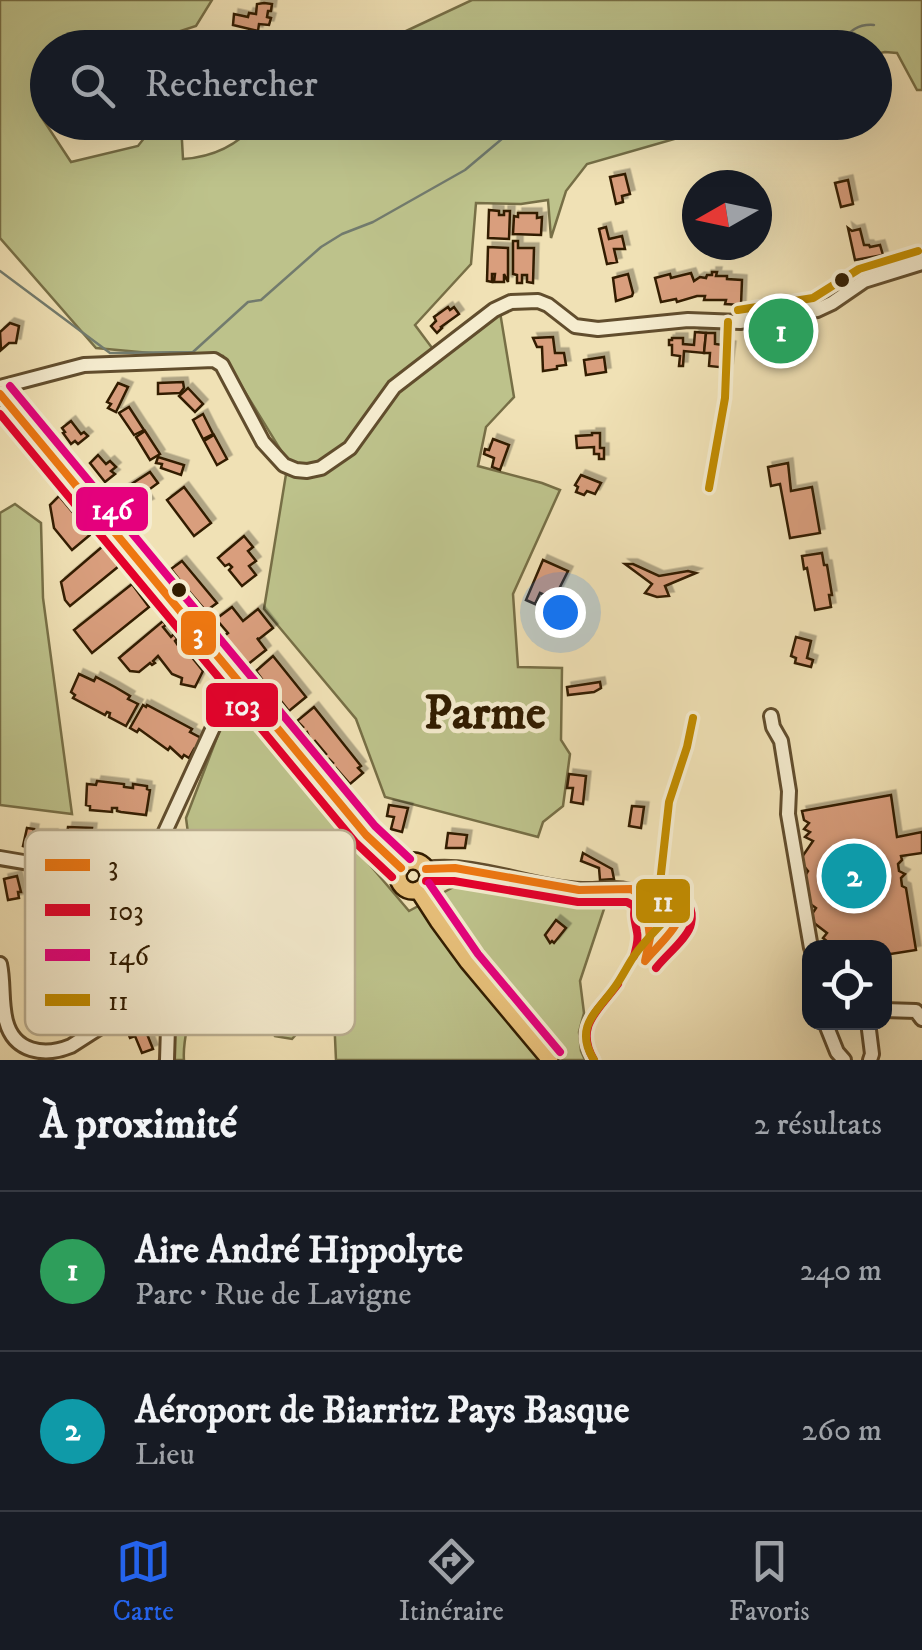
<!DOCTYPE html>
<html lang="fr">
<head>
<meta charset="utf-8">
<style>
	body { margin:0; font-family:"IM FELL DW Pica",serif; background:#20242c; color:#f1f3f6 }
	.controls { position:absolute; right:30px; bottom:30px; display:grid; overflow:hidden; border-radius:20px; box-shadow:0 10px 40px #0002 }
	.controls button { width:90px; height:90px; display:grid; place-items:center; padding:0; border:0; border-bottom:2px solid #363941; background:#171b24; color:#f1f3f6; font:50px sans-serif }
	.compass { position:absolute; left:682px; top:170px; width:90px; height:90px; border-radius:50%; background:#171b24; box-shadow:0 10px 40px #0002; rotate:261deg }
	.you { position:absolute; left:560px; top:612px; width:35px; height:35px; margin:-25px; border:8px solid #fff; border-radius:50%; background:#1a73e8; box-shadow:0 0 0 15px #1a73e833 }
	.badge { display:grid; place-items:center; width:65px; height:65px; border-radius:50%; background:#2563eb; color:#fff; font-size:32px; font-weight:700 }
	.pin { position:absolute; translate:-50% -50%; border:5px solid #fff; box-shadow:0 2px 10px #0006 }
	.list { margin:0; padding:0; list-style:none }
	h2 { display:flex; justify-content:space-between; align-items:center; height:130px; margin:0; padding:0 40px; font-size:42px }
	h2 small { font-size:32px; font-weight:400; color:#9ea1a6 }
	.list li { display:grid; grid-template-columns:65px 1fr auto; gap:30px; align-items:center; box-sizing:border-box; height:160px; padding:0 40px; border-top:2px solid #363941 }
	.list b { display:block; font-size:38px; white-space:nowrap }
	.list p { margin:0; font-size:32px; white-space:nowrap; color:#9ea1a6 }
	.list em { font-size:32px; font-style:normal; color:#9ea1a6 }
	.icon { flex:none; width:55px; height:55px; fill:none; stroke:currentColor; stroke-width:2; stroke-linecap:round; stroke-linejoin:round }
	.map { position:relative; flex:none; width:922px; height:1060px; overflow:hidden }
	.search { position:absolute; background:#171b24; box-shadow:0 10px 40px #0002; left:30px; right:30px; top:30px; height:110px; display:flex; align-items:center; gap:25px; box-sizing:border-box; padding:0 35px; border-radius:55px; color:#9ea1a6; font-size:38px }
	.sheet { height:450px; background:#171b24 }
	nav { display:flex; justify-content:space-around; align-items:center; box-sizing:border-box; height:140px; border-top:2px solid #363941; background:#171b24; font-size:28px; color:#9ea1a6 }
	nav a { display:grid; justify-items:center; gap:5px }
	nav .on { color:#2563eb }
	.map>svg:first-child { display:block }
	.green { fill:#bdc28b; stroke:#776f46; stroke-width:2.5 }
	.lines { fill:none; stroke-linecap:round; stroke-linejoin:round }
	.stream { stroke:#727b6e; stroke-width:2.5 }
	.building { fill:#d99e7d; stroke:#311c00; stroke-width:2.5; filter:url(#shadow) }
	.minor-casing { stroke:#614d2d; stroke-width:18 }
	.major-casing { stroke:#311c00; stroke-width:20 }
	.minor { stroke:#f5eccf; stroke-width:12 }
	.major { stroke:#e8c07a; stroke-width:15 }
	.bus-1-casing { stroke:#f5eccf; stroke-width:15 }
	.bus-2-casing { stroke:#f5eccf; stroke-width:15 }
	.bus-3-casing { stroke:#f5eccf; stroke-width:15 }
	.bus-4-casing { stroke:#f5eccf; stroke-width:15 }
	.bus-1 { stroke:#e71; stroke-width:8 }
	.bus-2 { stroke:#e4002b; stroke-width:8 }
	.bus-3 { stroke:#e5007d; stroke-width:8 }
	.bus-4 { stroke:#c28c00; stroke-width:8 }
	.bus-dot { fill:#311c00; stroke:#f5eccf; stroke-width:4 }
	.labels { text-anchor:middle; stroke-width:9; stroke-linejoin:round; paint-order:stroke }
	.district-label { font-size:48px; font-weight:bold; fill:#311c00; stroke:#f5eccf }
	.key { fill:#f5eccf; stroke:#baae91; stroke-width:2.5 }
	.key-label { font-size:28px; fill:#311c00 }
	.line-badge { stroke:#f5eccf; stroke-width:4 }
	.badge-label { font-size:28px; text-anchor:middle; font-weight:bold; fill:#fff }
</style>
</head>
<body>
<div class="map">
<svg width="922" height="1060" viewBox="0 0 922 1060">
	<defs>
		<filter id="shadow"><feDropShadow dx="4.5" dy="-4.5" stdDeviation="0" flood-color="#0004"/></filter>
	</defs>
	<rect width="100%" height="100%" fill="#f0e1b5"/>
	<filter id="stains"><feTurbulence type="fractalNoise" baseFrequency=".002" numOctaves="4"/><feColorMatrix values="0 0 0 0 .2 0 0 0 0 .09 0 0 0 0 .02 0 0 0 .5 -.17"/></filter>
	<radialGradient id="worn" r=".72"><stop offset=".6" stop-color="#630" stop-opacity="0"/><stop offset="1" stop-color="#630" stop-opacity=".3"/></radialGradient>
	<g class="green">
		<path d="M0 0H212L196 26 153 40 114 35 88 47 48 48 47 99 40 115 71 162 138 146 156 123H181L183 159C212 157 238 145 256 123H759L695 133 587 164 566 191 551 238 548 200 521 204 476 203 471 264 415 325 441 360 476 328 500 312 514 397 486 427 478 466 542 483 560 490 513 594 518 667 562 668 561 740 570 754 563 806 543 822 538 837 385 797 356 719 264 609 288 462 223 356 161 354 96 348 0 238Z"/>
		<polygon points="472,0 922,0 922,90 917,90 897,53 885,52 875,54 874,48 372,47"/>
		<polygon points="808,318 811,336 755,347 752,327"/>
		<polygon points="15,504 41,523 43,598 72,814 0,805 0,513"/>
		<polygon points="231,701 409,911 461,883 606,903 580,981 584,1013 579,1032 581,1051 585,1060 336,1060 334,1016 311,1018 292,1039 275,1036 260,1014 245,884 217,866 192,864 186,818"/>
		<path d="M174 853 180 866C184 910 192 954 191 998 191 1019 182 1039 184 1060H159L172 1045 181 969 170 855Z"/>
	</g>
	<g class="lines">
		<g class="stream">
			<path d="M819 48 843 42C850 29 861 24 874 25"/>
			<polyline points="0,271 110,353 193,352 248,302 261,300 321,247 342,234 373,222 465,170 522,122"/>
		</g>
	</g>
	<g class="building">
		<polygon points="264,3 272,4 271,11 268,11 267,17 271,18 269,25 259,24 258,31 233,25 234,14 248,17 249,13 256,14 257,4"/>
		<polygon points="625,174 630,194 622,196 623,202 616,204 610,177"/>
		<polygon points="848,180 853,204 841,207 835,183"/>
		<polygon points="489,210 499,211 499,215 504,215 504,211 510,211 509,239 488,238"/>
		<polygon points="518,213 537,213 537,218 542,217 541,235 513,234 514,216 518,217"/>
		<polygon points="606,227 609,239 622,236 625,249 614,249 617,262 607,264 599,229"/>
		<polygon points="848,228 852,231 860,229 864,245 869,245 870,247 880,245 883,255 855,260"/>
		<polygon points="513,241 518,241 518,248 534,248 533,283 527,282 527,275 522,275 522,283 517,283 517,275 513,274"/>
		<polygon points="488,247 508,248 508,282 504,274 504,282 494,282 495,274 492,274 492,282 487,281"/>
		<polygon points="712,272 717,272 716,276 727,276 727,279 742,280 741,305 725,304 726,300 704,300 705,296 697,296 677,302 676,299 661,302 655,278 670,274 671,278 691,273 694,281 700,277 706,278 707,275 712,275"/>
		<polygon points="628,274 633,293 632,296 616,301 613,278"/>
		<polygon points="448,307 450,310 454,307 459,314 441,327 442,328 437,333 431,326 436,321 434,317"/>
		<polygon points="10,323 19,326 16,343 9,343 1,350 0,332"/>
		<polygon points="695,332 706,333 704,353 684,351 683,366 679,366 680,356 672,355 672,345 669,345 669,340 672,340 672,338 683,338 683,344 694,345"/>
		<polygon points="706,333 715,333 715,344 731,346 728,368 709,366 710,353 704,353"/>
		<polygon points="553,337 555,353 564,353 566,365 557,366 557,369 543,371 542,347 537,347 533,338"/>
		<polygon points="604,357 606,372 586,375 584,360"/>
		<polygon points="183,382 184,388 180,393 158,394 158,383"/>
		<polygon points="118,383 128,387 116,412 108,408 111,404 107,402"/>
		<polygon points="188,388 203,404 195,412 179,396"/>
		<polygon points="129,407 144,430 134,435 119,413"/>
		<polygon points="203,414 213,434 203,439 193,420"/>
		<polygon points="71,421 81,434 84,432 88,436 78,444 75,441 71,444 63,433 65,432 62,428"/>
		<polygon points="145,431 160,454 150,460 136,437"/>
		<polygon points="592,433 600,433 600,448 604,448 604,459 599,459 599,454 594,454 594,447 577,448 576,436 592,435"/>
		<polygon points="214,435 227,459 217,465 204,441"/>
		<polygon points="493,439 509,445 500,470 492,467 494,458 484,454 485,449 489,450"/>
		<polygon points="98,455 106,464 110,461 116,467 111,471 115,474 105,482 90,463"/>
		<polygon points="158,457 184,465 181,475 161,468 162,464 156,463"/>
		<polygon points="788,463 791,491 812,487 820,533 790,538 780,484 771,486 768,467"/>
		<polygon points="150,472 158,483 143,494 149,503 135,510 138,515 129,522 113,501 118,497 116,494"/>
		<polygon points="581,475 601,483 595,494 587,491 584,495 576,492 578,487 575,485"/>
		<polygon points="184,487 211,523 194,536 167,500"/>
		<polygon points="59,496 91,534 72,550 54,528 50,505"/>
		<polygon points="244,536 253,547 248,551 256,561 249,566 256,575 242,586 229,570 232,567 229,564 225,566 218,558"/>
		<polygon points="103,546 119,566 70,606 65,600 61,582"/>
		<polygon points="822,553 824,565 827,565 832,595 829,595 831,607 815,610 807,568 804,569 802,556"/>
		<polygon points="543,560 568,571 554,599 540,593 535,604 526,600"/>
		<polygon points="182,561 217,603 206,611 188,590 186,591 183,588 180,584 182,583 171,569"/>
		<polygon points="625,564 633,564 659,576 688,571 696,573 665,586 669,596 657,597 645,593 652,584"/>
		<polygon points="132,584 149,607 92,653 74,630"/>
		<polygon points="232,607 243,621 258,609 273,628 259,639 257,638 266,650 247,665 223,637 228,633 216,619"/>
		<polygon points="163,621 166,625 163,627 171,637 174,634 177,639 175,641 179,647 182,645 203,671 195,687 181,684 182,678 172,674 158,656 153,661 155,663 152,665 150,663 139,672 130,671 119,658"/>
		<polygon points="796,637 811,641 807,658 813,660 811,667 795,663 796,658 791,656"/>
		<polygon points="273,656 306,697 289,711 277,696 275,697 256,671"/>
		<polygon points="79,674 94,681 96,677 115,687 130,696 128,699 138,704 126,726 109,717 110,713 107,712 105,715 73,698 75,695 71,692"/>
		<polygon points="600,682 601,688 594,692 568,695 567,687"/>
		<polygon points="143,705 146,707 147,705 192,729 190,732 203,739 197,751 194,749 189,758 184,755 182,758 170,747 168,750 139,729 137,732 130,728"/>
		<polygon points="314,707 361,766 358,768 363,773 350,784 336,768 334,770 331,765 333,763 329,759 327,761 323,756 326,754 315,741 312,743 307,732 304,734 300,729 303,727 297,721"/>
		<polygon points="569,774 586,776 583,804 571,802 573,788 567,788"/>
		<polygon points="97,781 124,784 124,787 133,788 133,784 147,786 147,789 150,790 146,815 121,812 117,811 117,808 112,808 112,812 90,810 90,806 86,805 87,784 96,785"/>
		<polygon points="891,795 897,837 922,832 922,853 901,856 902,860 898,864 899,871 905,874 901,878 902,886 906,888 916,950 884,955 884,948 824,948 828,942 823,938 827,933 814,923 812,914 816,908 799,896 798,887 808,871 803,865 802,857 813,841 805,837 810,832 804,829 809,823 804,820 802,811"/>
		<polygon points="389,805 408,808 402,832 391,829 394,817 387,816"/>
		<polygon points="632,806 644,807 641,828 629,826"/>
		<polygon points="68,827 92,828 90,843 66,841"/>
		<polygon points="27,828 34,829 33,834 53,834 50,848 31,842 30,848 23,846"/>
		<polygon points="448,833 467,835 465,848 446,848"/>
		<polygon points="583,853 612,869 614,879 600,880 599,868 581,861"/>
		<polygon points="17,876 21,892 18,892 19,898 8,900 4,879"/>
		<polygon points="556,920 566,928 554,943 552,941 550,943 545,935"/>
		<polygon points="143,1024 153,1049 142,1053 135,1036 130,1038 126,1028 131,1026 132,1029"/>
	</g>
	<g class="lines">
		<defs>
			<g id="minor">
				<polyline points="0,387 84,365 214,360 222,365 263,442 284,465 296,470 307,471 321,468 350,448 394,387 494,310 511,302 538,301 548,305 575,326 598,329 688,320 740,322 817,310 832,303 864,281 922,263"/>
				<polyline points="771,716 773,727 781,741 789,791 788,814 811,948"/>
				<polyline points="0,858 94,874 167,879"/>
				<path d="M426 869C478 862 530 888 582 890 604 891 624 884 643 897"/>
				<path d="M0 964C4 983 1 1002 6 1021 14 1052 44 1057 71 1046L169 983"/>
				<polyline points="884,1010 916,1011 922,1019"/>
				<polyline points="825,1022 837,1052 844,1060"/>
				<polyline points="868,1022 872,1054 870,1060"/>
				<polyline points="167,1060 171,928 164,834 229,693 239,681"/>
			</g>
			<g id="major">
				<polyline points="0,394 366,835 401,868"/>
				<circle cx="413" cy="876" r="15"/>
				<polyline points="418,890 438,921 468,962 550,1060"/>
			</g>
		</defs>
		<use href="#minor" class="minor-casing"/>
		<use href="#major" class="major-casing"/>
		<use href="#minor" class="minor"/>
		<use href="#major" class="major"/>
		<defs>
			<g id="bus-1">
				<polyline points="0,394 366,835 401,868"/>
				<polyline points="426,869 455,868 579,890 631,889 643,897 649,907"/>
				<path d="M661 901C706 907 656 946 645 961L650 938 647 912 651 906Z"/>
			</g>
			<g id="bus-2">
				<polyline points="0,414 356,843 392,877"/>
				<polyline points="426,881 454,881 578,902 627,902 634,906 638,913"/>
				<path d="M634 956C636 948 639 940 637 932 635 920 631 912 638 901 657 875 698 893 691 924 689 937 665 956 656 968"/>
				<path d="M594 1060C574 1026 599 1010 618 984"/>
			</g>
			<g id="bus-3">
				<polyline points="10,386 375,826 410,859"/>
				<polyline points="429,883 478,954 560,1052"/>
			</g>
			<g id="bus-4">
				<polyline points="738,310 813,298 859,269 918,251"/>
				<polyline points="709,488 725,398 728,322"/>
				<path d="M594 1060C572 1025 600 1010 617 984 623 975 628 965 634 956 643 943 655 931 666 919L660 883 669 802 687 747 693 718"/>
			</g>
		</defs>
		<use href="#bus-1" class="bus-1-casing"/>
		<use href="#bus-2" class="bus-2-casing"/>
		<use href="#bus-3" class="bus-3-casing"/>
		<use href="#bus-4" class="bus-4-casing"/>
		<use href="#bus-1" class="bus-1"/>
		<use href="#bus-2" class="bus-2"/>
		<use href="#bus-3" class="bus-3"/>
		<use href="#bus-4" class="bus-4"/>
	</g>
	<g class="bus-dot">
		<circle cx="842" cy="280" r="9"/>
		<circle cx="179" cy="590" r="9"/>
	</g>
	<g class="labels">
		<g class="district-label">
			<text x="485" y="728">Parme</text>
		</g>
	</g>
	<rect x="25" y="830" width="330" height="205" rx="15" class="key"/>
	<rect x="45" y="859" width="45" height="12" fill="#e71"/>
	<rect x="45" y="904" width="45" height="12" fill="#e4002b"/>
	<rect x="45" y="949" width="45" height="12" fill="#e5007d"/>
	<rect x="45" y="994" width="45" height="12" fill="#c28c00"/>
	<g class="key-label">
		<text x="108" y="875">3</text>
		<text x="108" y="920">103</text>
		<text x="108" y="965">146</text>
		<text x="108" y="1010">11</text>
	</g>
	<g class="line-badge">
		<rect x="74" y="485" width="76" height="48" rx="10" fill="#e5007d"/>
		<rect x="179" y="609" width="39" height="48" rx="10" fill="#e71"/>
		<rect x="204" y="681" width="76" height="48" rx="10" fill="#e4002b"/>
		<rect x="634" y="877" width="58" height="48" rx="10" fill="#c28c00"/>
	</g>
	<g class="badge-label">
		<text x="112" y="519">146</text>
		<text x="198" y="643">3</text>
		<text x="242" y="715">103</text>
		<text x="663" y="911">11</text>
	</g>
	<rect width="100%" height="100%" filter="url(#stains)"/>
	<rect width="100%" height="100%" fill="url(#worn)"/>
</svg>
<div class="controls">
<button><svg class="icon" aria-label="locate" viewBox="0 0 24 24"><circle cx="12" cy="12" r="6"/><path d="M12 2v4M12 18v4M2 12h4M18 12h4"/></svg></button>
</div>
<svg class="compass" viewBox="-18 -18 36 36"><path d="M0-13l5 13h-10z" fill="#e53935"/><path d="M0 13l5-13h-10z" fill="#9ea1a6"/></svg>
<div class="you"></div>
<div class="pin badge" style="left:781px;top:331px;background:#2e9e5b">1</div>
<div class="pin badge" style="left:854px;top:876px;background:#0f9aa8">2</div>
<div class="search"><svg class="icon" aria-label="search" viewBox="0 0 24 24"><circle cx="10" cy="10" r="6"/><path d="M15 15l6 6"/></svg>Rechercher</div>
</div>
<section class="sheet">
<h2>À proximité<small>2 résultats</small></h2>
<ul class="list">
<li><span class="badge" style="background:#2e9e5b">1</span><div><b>Aire André Hippolyte</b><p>Parc · Rue de Lavigne</p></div><em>240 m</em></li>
<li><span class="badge" style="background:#0f9aa8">2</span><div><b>Aéroport de Biarritz Pays Basque</b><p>Lieu</p></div><em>260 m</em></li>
</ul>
</section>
<nav>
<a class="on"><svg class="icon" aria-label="map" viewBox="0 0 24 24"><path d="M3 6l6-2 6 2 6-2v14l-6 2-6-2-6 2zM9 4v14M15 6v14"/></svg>Carte</a>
<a><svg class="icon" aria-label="directions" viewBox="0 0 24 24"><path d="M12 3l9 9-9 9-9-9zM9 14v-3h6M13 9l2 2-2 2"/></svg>Itinéraire</a>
<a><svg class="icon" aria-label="saved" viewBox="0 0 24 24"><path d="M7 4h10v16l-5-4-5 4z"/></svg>Favoris</a>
</nav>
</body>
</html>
